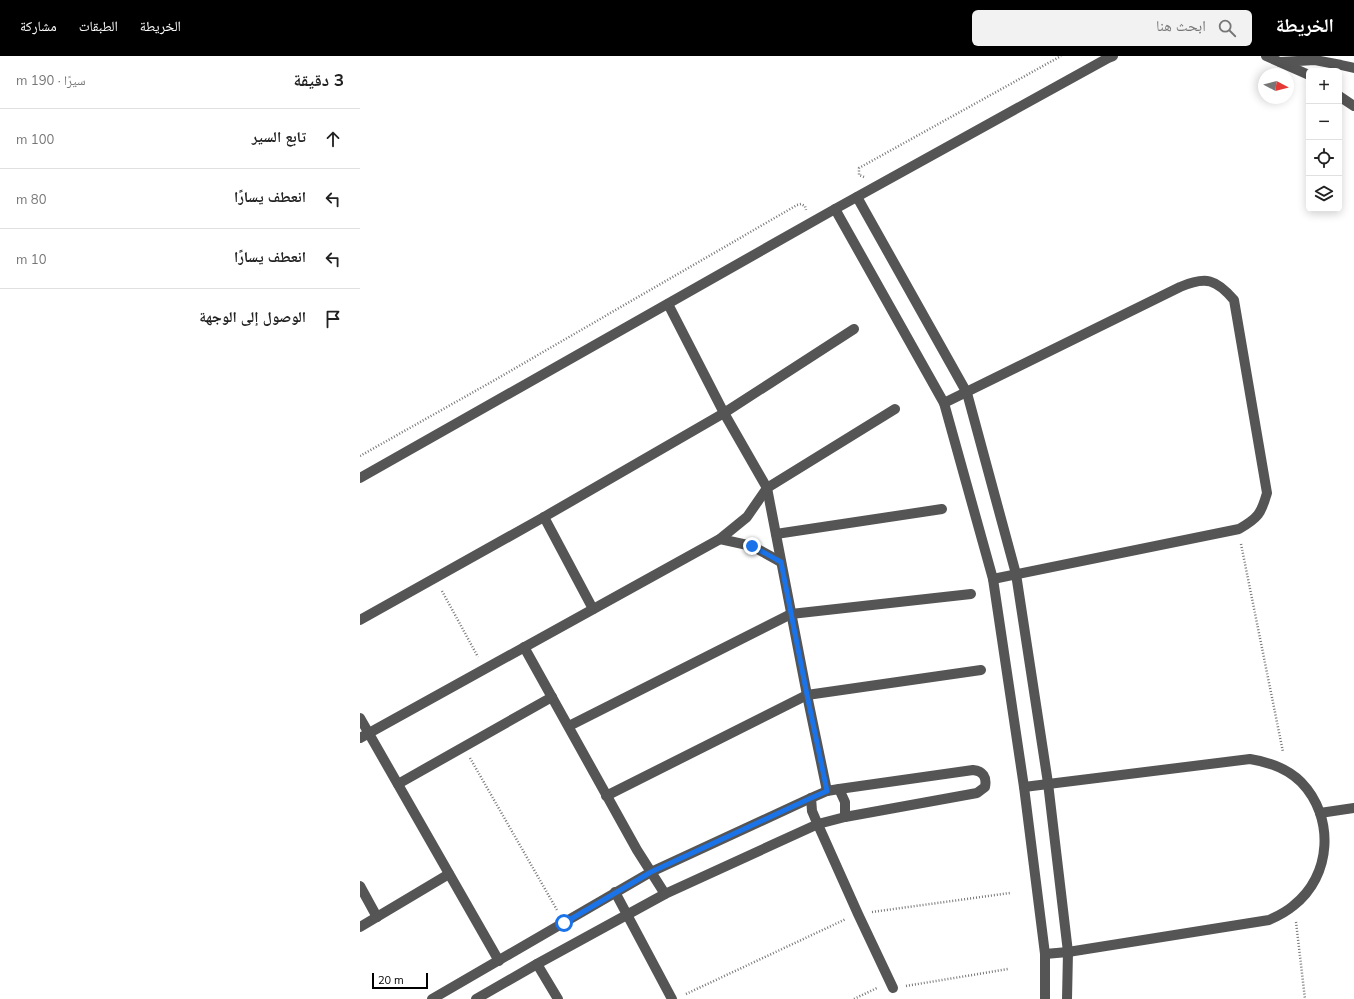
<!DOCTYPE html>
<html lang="ar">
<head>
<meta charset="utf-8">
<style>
	body { margin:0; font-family:Mulish,"Noto Naskh Arabic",sans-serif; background:#f2f2f2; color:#222; direction:rtl }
	.controls { position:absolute; right:12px; top:12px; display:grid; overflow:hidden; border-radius:6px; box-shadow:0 2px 10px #0003 }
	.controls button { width:36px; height:36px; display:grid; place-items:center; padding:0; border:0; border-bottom:1px solid #e0e0e0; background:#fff; color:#222; font:20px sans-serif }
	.compass { position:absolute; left:898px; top:12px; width:36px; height:36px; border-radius:50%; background:#fff; box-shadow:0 2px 10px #0003; rotate:97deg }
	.scale { position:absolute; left:12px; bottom:10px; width:56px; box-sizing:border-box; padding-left:4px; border:2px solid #000; border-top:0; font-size:11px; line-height:14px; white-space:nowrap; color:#000; -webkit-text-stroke:3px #fff; paint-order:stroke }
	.stop { position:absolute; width:12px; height:12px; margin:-9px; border:3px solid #1a73e8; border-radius:50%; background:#fff }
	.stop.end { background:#1a73e8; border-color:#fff; box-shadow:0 1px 4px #0008 }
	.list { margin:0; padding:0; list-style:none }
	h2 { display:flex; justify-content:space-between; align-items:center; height:52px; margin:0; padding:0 16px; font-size:17px }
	h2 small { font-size:13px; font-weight:400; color:#767676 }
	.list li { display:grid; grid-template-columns:26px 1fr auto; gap:12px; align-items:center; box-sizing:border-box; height:60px; padding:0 16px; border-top:1px solid #e0e0e0 }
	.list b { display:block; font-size:15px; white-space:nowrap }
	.list em { font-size:13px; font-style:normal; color:#767676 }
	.icon { flex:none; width:22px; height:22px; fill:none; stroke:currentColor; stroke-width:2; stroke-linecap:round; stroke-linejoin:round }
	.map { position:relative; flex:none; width:994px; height:943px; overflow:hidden; direction:ltr }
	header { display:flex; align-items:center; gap:24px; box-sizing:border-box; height:56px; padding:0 20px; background:#000; color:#fff }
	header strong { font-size:19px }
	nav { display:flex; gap:22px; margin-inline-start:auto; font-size:14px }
	.search { width:280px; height:36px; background:#f2f2f2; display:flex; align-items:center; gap:10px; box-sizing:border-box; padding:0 14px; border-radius:6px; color:#767676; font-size:15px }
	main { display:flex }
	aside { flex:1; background:#fff }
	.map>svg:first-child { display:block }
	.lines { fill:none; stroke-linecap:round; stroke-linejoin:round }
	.path { stroke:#777; stroke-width:2.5; stroke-dasharray:1 2; stroke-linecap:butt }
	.minor { stroke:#555; stroke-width:10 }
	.route { stroke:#1a73e8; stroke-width:5 }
</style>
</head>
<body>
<header>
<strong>الخريطة</strong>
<div class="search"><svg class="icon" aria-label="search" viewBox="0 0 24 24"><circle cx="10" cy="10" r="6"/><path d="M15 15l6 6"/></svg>ابحث هنا</div>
<nav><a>الخريطة</a><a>الطبقات</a><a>مشاركة</a></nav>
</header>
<main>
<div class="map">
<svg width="994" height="943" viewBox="0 0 994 943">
	<rect width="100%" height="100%" fill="#fff"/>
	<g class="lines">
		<g class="path">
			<polyline points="504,121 499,119 499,112 701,0"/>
			<polyline points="0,400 133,325 437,149 441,148 445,150 446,154"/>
			<polyline points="881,488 923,696"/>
			<polyline points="82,535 118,601"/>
			<polyline points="110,702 197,854"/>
			<polyline points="512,856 650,837"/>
			<polyline points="936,866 945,943"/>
			<polyline points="546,930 648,913"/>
			<polyline points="326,938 486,863"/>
			<polyline points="494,943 517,932"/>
		</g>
		<g class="minor">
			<polyline points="906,0 949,19"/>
			<polyline points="920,6 955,4 981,9 994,12"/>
			<polyline points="979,40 994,50"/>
			<polyline points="497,141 607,337 656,518 688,727 708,896 707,943"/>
			<polyline points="475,153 584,347 633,523 664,731 685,898 685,943"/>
			<polyline points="308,248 364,357 407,432 447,639 467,735"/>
			<path d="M584 347 820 231C846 220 856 223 874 244L907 437C901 458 898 462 879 473L633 523"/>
			<polyline points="0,422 475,153 748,2 753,0"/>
			<polyline points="184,461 233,553"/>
			<polyline points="416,478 582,453"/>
			<polyline points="360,483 392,490 421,506"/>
			<polyline points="0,564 184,461 364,357 494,273"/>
			<polyline points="164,591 277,794 305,838"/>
			<polyline points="0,662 139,905"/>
			<polyline points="209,670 431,558 611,538"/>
			<polyline points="0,682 360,483 387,461 407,432 535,353"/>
			<polyline points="38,728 192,641"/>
			<path d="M664 731 890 703C909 706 927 712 941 726 975 761 972 820 933 850 926 856 918 860 909 864L708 896 685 898"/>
			<polyline points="479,733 485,746 485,761"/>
			<polyline points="246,740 447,639 621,614"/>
			<polyline points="451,742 452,755 455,762 498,858 533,932"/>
			<polyline points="960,757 994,752"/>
			<polyline points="0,830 17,861"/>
			<polyline points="255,836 312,943"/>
			<polyline points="0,871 89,818"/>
			<polyline points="177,908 198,943"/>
			<path d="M72 943 291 816 451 742 467 735 479 733 613 714C623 715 627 721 625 731L617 737 485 761 458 768 305 838 177 908 116 943"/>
		</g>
	</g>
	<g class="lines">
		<polyline class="route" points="204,867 291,816 451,742 467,735 447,639 421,506 392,490"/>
	</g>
</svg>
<div class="controls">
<button>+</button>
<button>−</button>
<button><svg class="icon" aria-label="locate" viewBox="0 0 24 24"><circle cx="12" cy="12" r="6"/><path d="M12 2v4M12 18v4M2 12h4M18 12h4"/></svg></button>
<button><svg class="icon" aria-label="layers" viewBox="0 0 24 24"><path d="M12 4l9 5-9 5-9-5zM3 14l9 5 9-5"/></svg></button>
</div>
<svg class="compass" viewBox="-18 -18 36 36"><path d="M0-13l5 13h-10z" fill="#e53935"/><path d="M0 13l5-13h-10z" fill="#767676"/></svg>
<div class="scale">20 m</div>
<div class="stop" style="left:204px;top:867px"></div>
<div class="stop end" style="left:392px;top:490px"></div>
</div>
<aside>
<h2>3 دقيقة<small>سيرًا · 190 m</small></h2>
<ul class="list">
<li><svg class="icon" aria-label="ahead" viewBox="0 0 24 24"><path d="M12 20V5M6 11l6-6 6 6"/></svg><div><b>تابع السير</b></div><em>100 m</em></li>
<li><svg class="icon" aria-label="left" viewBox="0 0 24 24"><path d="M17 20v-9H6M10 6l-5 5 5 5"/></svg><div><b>انعطف يسارًا</b></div><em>80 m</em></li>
<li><svg class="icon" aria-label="left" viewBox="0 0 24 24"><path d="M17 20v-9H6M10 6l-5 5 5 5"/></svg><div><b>انعطف يسارًا</b></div><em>10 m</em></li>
<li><svg class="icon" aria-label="arrive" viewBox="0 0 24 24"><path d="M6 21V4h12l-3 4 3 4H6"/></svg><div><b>الوصول إلى الوجهة</b></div></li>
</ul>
</aside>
</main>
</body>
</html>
